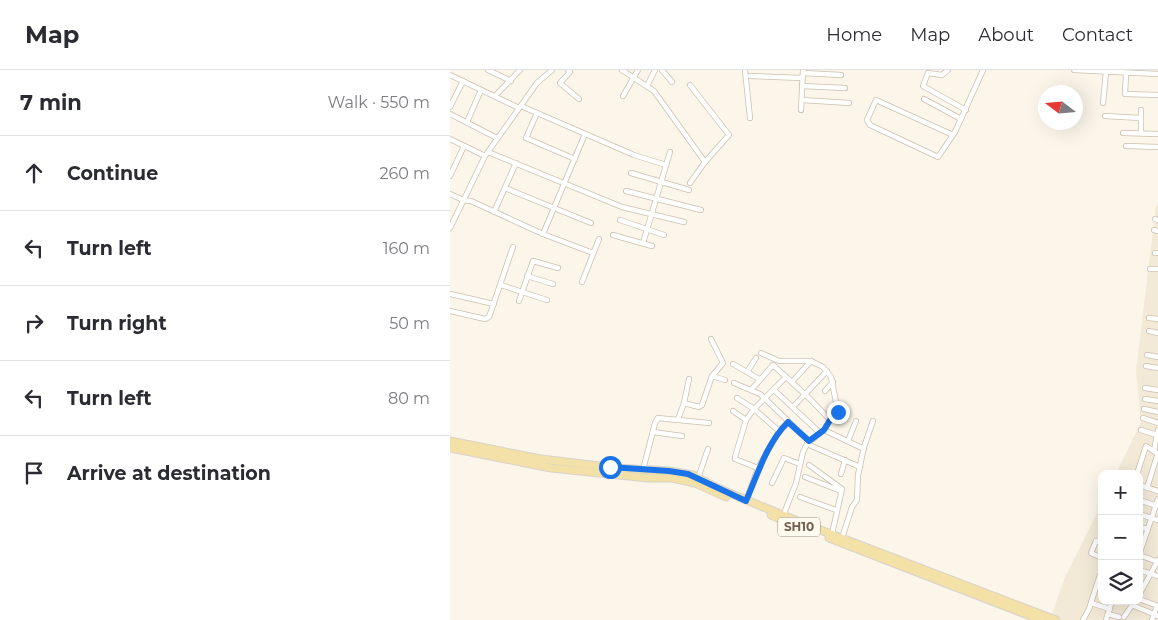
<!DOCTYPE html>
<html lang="en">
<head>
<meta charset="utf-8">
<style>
	body { margin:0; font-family:Montserrat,sans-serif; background:#f2f2f3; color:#2b2b33 }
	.controls { position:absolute; right:15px; bottom:15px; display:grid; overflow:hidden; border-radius:10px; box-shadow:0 5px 20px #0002 }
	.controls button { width:45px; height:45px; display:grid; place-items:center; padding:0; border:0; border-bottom:1px solid #e1e1e2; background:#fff; color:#2b2b33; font:25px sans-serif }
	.compass { position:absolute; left:588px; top:15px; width:45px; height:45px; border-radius:50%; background:#fff; box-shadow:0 5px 20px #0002; rotate:286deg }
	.stop { position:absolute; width:15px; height:15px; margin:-11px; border:4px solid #1a73e8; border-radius:50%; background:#fff }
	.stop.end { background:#1a73e8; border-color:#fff; box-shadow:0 1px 5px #0008 }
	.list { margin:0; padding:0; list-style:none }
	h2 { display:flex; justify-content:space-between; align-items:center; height:65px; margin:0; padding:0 20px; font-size:21px }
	h2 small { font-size:16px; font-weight:400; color:#7c7c81 }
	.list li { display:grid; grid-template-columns:32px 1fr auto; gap:15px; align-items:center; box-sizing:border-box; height:75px; padding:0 20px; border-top:1px solid #e1e1e2 }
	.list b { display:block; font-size:19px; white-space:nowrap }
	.list em { font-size:16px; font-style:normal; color:#7c7c81 }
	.icon { flex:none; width:28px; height:28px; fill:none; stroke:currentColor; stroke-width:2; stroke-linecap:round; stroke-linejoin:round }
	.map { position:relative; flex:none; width:708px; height:550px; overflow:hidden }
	header { display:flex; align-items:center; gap:30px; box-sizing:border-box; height:70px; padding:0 25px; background:#fff; border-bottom:1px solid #e1e1e2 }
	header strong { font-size:24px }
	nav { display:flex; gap:28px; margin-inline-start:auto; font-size:18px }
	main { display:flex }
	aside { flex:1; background:#fff }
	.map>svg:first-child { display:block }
	.residential { fill:#f2e9d7 }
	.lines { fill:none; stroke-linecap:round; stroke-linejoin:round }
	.minor-casing { stroke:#ccbfaf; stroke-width:6 }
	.primary-casing { stroke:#d8d2cd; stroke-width:9 }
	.minor { stroke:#fff; stroke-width:4.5 }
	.primary { stroke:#f4e1a7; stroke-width:7 }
	.route { stroke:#1a73e8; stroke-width:6 }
	.labels { text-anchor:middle; stroke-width:4; stroke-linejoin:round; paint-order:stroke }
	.shield { fill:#fefaef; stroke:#9d8e7e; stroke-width:1 }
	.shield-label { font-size:12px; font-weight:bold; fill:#73604e }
</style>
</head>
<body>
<header>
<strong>Map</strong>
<nav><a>Home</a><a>Map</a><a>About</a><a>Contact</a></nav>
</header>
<main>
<aside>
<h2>7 min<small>Walk · 550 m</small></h2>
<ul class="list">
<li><svg class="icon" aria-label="ahead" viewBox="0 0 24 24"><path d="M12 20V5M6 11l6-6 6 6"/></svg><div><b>Continue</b></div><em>260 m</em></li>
<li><svg class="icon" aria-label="left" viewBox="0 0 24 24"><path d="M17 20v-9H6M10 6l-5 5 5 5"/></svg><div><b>Turn left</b></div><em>160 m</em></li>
<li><svg class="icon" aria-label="right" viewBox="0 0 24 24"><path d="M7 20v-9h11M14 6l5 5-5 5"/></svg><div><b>Turn right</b></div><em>50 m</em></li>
<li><svg class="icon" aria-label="left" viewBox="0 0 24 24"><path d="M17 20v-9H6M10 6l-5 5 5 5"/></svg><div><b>Turn left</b></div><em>80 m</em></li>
<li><svg class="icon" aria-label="arrive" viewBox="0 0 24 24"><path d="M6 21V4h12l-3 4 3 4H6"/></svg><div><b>Arrive at destination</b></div></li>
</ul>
</aside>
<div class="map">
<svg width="708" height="550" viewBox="0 0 708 550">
	<rect width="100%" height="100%" fill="#fbf6e9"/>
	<polygon class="residential" points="706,136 708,136 708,550 600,550 615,507 652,433 652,531 689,531 689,404 666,404 691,352 686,301"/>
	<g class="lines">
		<defs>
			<g id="minor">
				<polyline points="38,0 61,11"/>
				<polyline points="118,0 120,2 110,13 129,29"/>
				<polyline points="172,0 204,21 255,92"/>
				<polyline points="212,0 222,12"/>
				<polyline points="295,0 300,48"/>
				<polyline points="498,0 492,5 478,3 473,16 516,40"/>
				<polyline points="624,0 708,4"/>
				<polyline points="353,3 391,5"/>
				<polyline points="676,3 675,24 708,25"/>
				<polyline points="0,5 69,38"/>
				<polyline points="300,6 352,8"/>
				<polyline points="197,16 205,0"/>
				<polyline points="352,16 395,18"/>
				<polyline points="45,26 70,0"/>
				<polyline points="173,26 188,0"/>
				<polyline points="474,29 511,49"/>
				<polyline points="352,30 399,33"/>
				<polyline points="653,33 656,2"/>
				<polyline points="71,36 184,85 216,95"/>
				<polyline points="0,37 13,11"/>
				<polyline points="351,40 353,0"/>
				<polyline points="87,43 76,68 125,89"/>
				<polyline points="0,44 47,68"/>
				<polyline points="655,46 691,48"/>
				<polyline points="17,52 31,20"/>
				<polyline points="673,63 708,64"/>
				<polyline points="691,63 691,40"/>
				<polyline points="503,65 426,30 417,50 420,55 488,87 503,65 505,62 533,0"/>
				<polyline points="0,69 35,86"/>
				<polyline points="676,76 708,77"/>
				<polyline points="38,82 172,137 234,152"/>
				<polyline points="181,103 239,120"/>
				<polyline points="0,106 14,76"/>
				<polyline points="240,113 255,92 279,65 240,15"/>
				<polyline points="55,118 141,153"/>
				<polyline points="176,121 251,140"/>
				<polyline points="0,124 13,130 21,131 93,164 143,183"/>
				<polyline points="44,142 66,93"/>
				<polyline points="705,149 708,150"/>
				<polyline points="170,150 214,165"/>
				<polyline points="0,158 35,86 87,13 102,0"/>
				<polyline points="704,160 708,161"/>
				<polyline points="93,164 135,64"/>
				<polyline points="163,165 202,176"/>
				<polyline points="193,173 220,82"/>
				<polyline points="705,183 708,183"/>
				<polyline points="700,199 708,199"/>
				<polyline points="77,206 103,214"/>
				<polyline points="132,212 149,169"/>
				<polyline points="51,215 97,230"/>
				<polyline points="0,224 44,234"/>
				<polyline points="69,231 83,191 108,198"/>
				<polyline points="0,241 35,249 39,247 63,177"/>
				<polyline points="699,248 708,249"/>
				<polyline points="699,261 708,263"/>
				<polyline points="261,269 273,293 262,306"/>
				<polyline points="311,283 329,291 361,291 373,297 381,307 388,342 380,350 374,360 357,374 353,382 346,413 333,446"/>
				<polyline points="697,285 708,287"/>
				<polyline points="306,288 297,302 309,309"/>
				<polyline points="283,294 297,302"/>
				<polyline points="696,296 708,298"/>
				<polyline points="342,312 361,291"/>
				<polyline points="284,313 310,324 359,371"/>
				<polyline points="695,318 708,320"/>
				<polyline points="301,320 323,295 359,328 380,350"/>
				<polyline points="324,320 369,362"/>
				<polyline points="375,321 383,312"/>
				<polyline points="287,328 304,339 329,361 339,352"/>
				<polyline points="695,329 708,331"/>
				<polyline points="234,333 249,337 252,335 262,306 275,310"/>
				<polyline points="343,337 377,301"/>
				<polyline points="694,339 708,342"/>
				<polyline points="283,341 296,350 304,339 336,307"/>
				<polyline points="693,348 708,353"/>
				<polyline points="228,349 234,333 239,309"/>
				<polyline points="374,360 414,379"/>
				<polyline points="691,360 707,365"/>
				<polyline points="203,362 232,366"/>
				<polyline points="398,371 406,351"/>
				<polyline points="357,374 410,397"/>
				<polyline points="704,381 708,360"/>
				<polyline points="285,387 296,350"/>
				<polyline points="285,389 308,398"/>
				<polyline points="359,395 392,419 382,464"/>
				<polyline points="193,400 205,353 208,348 259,353"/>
				<polyline points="391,404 395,390"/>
				<polyline points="687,404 696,376 708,384"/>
				<polyline points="355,407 391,421"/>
				<polyline points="248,408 258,379"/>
				<polyline points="322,413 334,388 350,394"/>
				<polyline points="689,415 708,421"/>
				<polyline points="697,418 708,383"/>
				<polyline points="350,427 386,440"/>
				<polyline points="689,430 707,436"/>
				<polyline points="296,431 308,398 329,361"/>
				<polyline points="689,444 708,450"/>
				<polyline points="689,457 698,459"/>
				<polyline points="392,468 402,437 407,430 408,405 414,377 423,351"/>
				<polyline points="652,473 646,471 641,483 652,488"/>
				<polyline points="689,485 708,429"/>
				<polyline points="689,485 708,492"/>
				<polyline points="689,500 708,506"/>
				<polyline points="689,525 708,490"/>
				<polyline points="689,529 708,536"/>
				<polyline points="641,533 660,539"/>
				<polyline points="682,535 708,546"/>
				<polyline points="658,544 669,547"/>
				<polyline points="674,547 685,531"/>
				<polyline points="633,550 639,539 650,505"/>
				<polyline points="656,550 662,531"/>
				<polyline points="702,550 707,536"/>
			</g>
			<g id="primary">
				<polyline points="0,371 91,389 166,398 219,401 243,405 265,417 352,453 606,550"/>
				<polyline points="0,378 101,398 198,408 222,408 245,413 276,427"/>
				<polyline points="321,445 348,456"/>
				<polyline points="379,468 591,550"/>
			</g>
		</defs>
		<use href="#minor" class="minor-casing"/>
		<use href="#primary" class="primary-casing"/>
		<use href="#minor" class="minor"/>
		<use href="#primary" class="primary"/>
	</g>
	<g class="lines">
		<path class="route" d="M160 397 219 401 238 404 296 431C308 403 317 373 338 352L359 371 374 360 380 350 388 342"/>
	</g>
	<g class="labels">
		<rect class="shield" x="328" y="447.5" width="42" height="19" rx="4"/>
		<g class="shield-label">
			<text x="349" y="461">SH10</text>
		</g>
	</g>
</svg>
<div class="controls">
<button>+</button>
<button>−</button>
<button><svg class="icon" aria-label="layers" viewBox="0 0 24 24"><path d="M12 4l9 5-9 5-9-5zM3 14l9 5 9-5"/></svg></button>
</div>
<svg class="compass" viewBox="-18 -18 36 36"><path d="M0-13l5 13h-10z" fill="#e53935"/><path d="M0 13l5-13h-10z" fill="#7c7c81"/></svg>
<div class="stop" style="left:160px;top:397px"></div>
<div class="stop end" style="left:388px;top:342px"></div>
</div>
</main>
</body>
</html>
